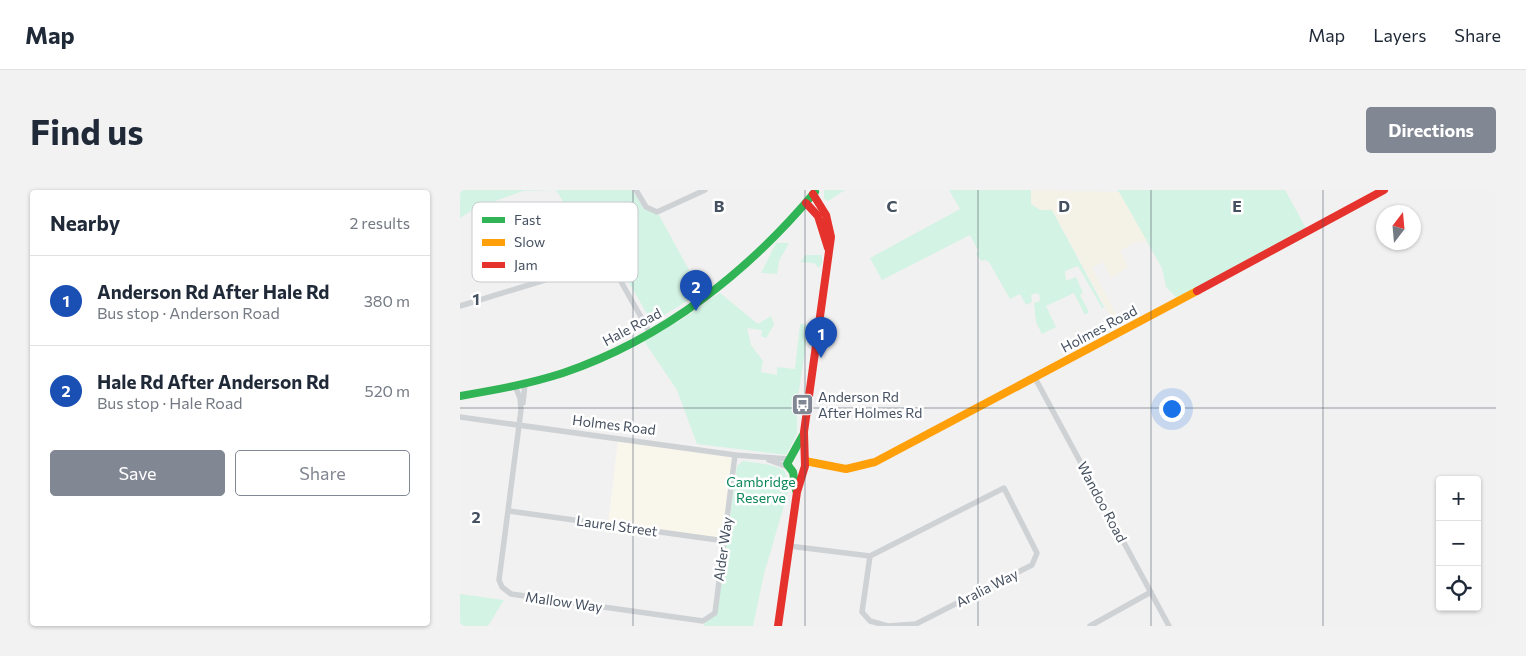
<!DOCTYPE html>
<html lang="en">
<head>
<meta charset="utf-8">
<style>
	body { margin:0; font-family:Commissioner,sans-serif; background:#f2f2f3; color:#1f2937 }
	.controls { position:absolute; right:15px; bottom:15px; display:grid; overflow:hidden; border-radius:5px; box-shadow:0 1px 4px #0004 }
	.controls button { width:45px; height:45px; display:grid; place-items:center; padding:0; border:0; border-bottom:1px solid #e0e1e3; background:#fff; color:#1f2937; font:25px sans-serif }
	.compass { position:absolute; left:916px; top:15px; width:45px; height:45px; border-radius:50%; background:#fff; box-shadow:0 1px 4px #0004; rotate:16deg }
	.you { position:absolute; left:711px; top:218px; width:18px; height:18px; margin:-12px; border:4px solid #fff; border-radius:50%; background:#1a73e8; box-shadow:0 0 0 8px #1a73e833 }
	.badge { display:grid; place-items:center; width:32px; height:32px; border-radius:50%; background:#828893; color:#fff; font-size:16px; font-weight:700 }
	.pin { position:absolute; translate:-50% -41px; filter:drop-shadow(0 1px 2px #0008) }
	.pin::after { content:''; position:absolute; top:26px; width:18px; height:15px; background:inherit; clip-path:polygon(0 0,100% 0,50% 100%) }
	.list { margin:0; padding:0; list-style:none }
	h2 { display:flex; justify-content:space-between; align-items:center; height:65px; margin:0; padding:0 20px; font-size:21px }
	h2 small { font-size:16px; font-weight:400; color:#747a83 }
	.list li { display:grid; grid-template-columns:32px 1fr auto; gap:15px; align-items:center; box-sizing:border-box; height:90px; padding:0 20px; border-top:1px solid #e0e1e3 }
	.list b { display:block; font-size:19px; white-space:nowrap }
	.list p { margin:0; font-size:16px; white-space:nowrap; color:#747a83 }
	.list em { font-size:16px; font-style:normal; color:#747a83 }
	.actions { display:flex; gap:10px; padding:15px 20px }
	.actions a { flex:1; padding:11px 0; border:1px solid #828893; border-radius:5px; text-align:center; font-size:18px; color:#828893 }
	.actions .main { background:#828893; color:#fff }
	.icon { flex:none; width:28px; height:28px; fill:none; stroke:currentColor; stroke-width:2; stroke-linecap:round; stroke-linejoin:round }
	.map { position:relative; flex:none; width:1036px; height:436px; overflow:hidden; border-radius:5px }
	header { display:flex; align-items:center; gap:30px; box-sizing:border-box; height:70px; padding:0 25px; background:#fff; border-bottom:1px solid #e0e1e3 }
	header strong { font-size:24px }
	nav { display:flex; gap:28px; margin-inline-start:auto; font-size:18px }
	.intro { display:flex; align-items:center; justify-content:space-between; box-sizing:border-box; height:120px; padding:0 30px }
	h1 { margin:0; font-size:35px }
	.button { padding:12px 22px; border-radius:5px; background:#828893; color:#fff; font-size:18px; font-weight:700 }
	main { display:flex; gap:30px; padding:0 30px }
	aside { flex:1; background:#fff; border-radius:5px; box-shadow:0 1px 4px #0004 }
	.map>svg:first-child { display:block }
	.commercial { fill:#f9f6ec }
	.green { fill:#d3f3e4 }
	.sand { fill:#f4f1e7 }
	.lines { fill:none; stroke-linecap:round; stroke-linejoin:round }
	.street { stroke:#cfd2d5; stroke-width:5.5 }
	.fast { stroke:#30b455; stroke-width:8 }
	.slow { stroke:#ff9f0a; stroke-width:8 }
	.jam { stroke:#e5322d; stroke-width:8 }
	.grid { fill:none; stroke:#455060; stroke-width:1; stroke-opacity:0.55 }
	.labels { text-anchor:middle; stroke-width:5; stroke-linejoin:round; paint-order:stroke }
	.street-label { font-size:14px; fill:#455060; stroke:#fff }
	.poi-label { font-size:14px; fill:#455060; stroke:#fff; text-anchor:start }
	.park-label { font-size:14px; fill:#0c865a; stroke:#fff }
	.key { fill:#fff; stroke:#c7cacf; stroke-width:1 }
	.key-label { font-size:14px; fill:#455060 }
	.grid-label { font-size:16px; text-anchor:middle; font-weight:bold; fill:#455060; stroke:#fff; stroke-width:5; stroke-linejoin:round; paint-order:stroke }
</style>
</head>
<body>
<header>
<strong>Map</strong>
<nav><a>Map</a><a>Layers</a><a>Share</a></nav>
</header>
<div class="intro"><h1>Find us</h1><a class="button">Directions</a></div>
<main>
<aside>
<h2>Nearby<small>2 results</small></h2>
<ul class="list">
<li><span class="badge" style="background:#1a4fb4">1</span><div><b>Anderson Rd After Hale Rd</b><p>Bus stop · Anderson Road</p></div><em>380 m</em></li>
<li><span class="badge" style="background:#1a4fb4">2</span><div><b>Hale Rd After Anderson Rd</b><p>Bus stop · Hale Road</p></div><em>520 m</em></li>
</ul>
<div class="actions"><a class="main">Save</a><a>Share</a></div>
</aside>
<div class="map">
<svg width="1036" height="436" viewBox="0 0 1036 436">
	<rect width="100%" height="100%" fill="#f2f1f1"/>
	<polygon class="commercial" points="158,249 275,265 265,351 148,335"/>
	<g class="green">
		<polygon points="0,0 172,0 184,19 199,25 241,102 195,131 191,131 157,72 152,68 135,64 96,0 63,1 16,18 0,28"/>
		<polygon points="364,0 385,0 368,11 364,9"/>
		<polygon points="489,0 571,0 571,14 592,20 644,117 642,118 618,76 605,81 606,91 616,87 623,103 620,105 629,122 625,125 614,103 586,116 596,137 582,144 576,132 574,113 580,111 579,104 576,103 571,105 572,112 566,115 560,104 550,109 529,72 525,70 521,71 516,63 519,62 510,45 422,90 410,68 500,19"/>
		<polygon points="657,0 825,0 846,38 717,108 706,97 702,78"/>
		<polygon points="316,53 329,53 319,71 317,84 301,83"/>
		<polygon points="346,65 362,65 362,73 359,78 354,73 340,72"/>
		<polygon points="260,103 298,134 311,126 314,135 306,148 301,146 302,140 287,138 291,155 303,171 301,182 317,185 317,177 335,179 340,134 349,134 337,214 337,244 326,265 237,254 217,200 184,151 224,128"/>
		<polygon points="283,271 311,275 324,280 330,295 304,384 293,436 244,436 245,432 257,424 277,276"/>
		<polygon points="0,404 44,410 28,436 0,436"/>
	</g>
	<polygon class="sand" points="571,0 659,2 687,51 676,52 660,61 668,77 651,88 643,72 632,78 660,132 655,134 592,20 580,20 571,14"/>
	<g class="lines">
		<g class="street">
			<polyline points="176,0 186,17 197,22 245,0"/>
			<polyline points="76,37 98,86"/>
			<polyline points="0,116 98,86 138,69 148,72 155,81 190,143"/>
			<polyline points="575,188 709,436"/>
			<polyline points="55,196 60,208 61,220 39,390 42,397 51,404 243,431 255,423 275,265"/>
			<polyline points="63,213 65,194"/>
			<polyline points="0,227 275,265 329,269"/>
			<polyline points="309,270 328,277"/>
			<polyline points="49,321 265,351"/>
			<polyline points="329,356 410,366 544,298 577,363 572,375 456,434 428,436 410,431 402,422 410,366"/>
			<polyline points="630,436 691,402"/>
		</g>
		<g class="fast">
			<path d="M0 206C35 200 69 194 103 183 203 149 288 82 355 2"/>
			<polyline points="336,300 333,282 327,274 343,245"/>
		</g>
		<polyline class="slow" points="345,271 386,279 415,272 737,101"/>
		<g class="jam">
			<polyline points="346,13 358,26 368,58"/>
			<polyline points="737,101 924,0"/>
			<polyline points="318,436 337,302 345,276 344,242 371,47 366,25 353,4"/>
		</g>
	</g>
	<path class="grid" d="M173 0V436M345 0V436M518 0V436M691 0V436M863 0V436M0 218H1036"/>
	<defs>
		<symbol id="bus-square" viewBox="-11 -11 22 22"><rect x="-9" y="-9" width="18" height="18" rx="4" fill="#828893" stroke="#fff"/><path d="M-5-6H5V4H4V6H2V4H-2V6H-4V4H-5ZM-3.5-4V0h7V-4ZM-3.5 1.2v1.5H-2V1.2ZM2 1.2v1.5H3.5V1.2Z" fill="#fff"/></symbol>
	</defs>
	<g fill-rule="evenodd">
		<use href="#bus-square" x="330" y="202" width="25" height="25"/>
	</g>
	<g class="labels">
		<g class="street-label">
			<text transform="translate(172 137) rotate(-28)" y="5">Hale Road</text>
			<text transform="translate(639 139) rotate(-28)" y="5">Holmes Road</text>
			<text transform="translate(154 235) rotate(7)" y="5">Holmes Road</text>
			<text transform="translate(642 312) rotate(62)" y="5">Wandoo Road</text>
			<text transform="translate(157 336) rotate(8)" y="5">Laurel Street</text>
			<text transform="translate(263 359) rotate(-82)" y="5">Alder Way</text>
			<text transform="translate(527 398) rotate(-27)" y="5">Aralia Way</text>
			<text transform="translate(104 412) rotate(8)" y="5">Mallow Way</text>
		</g>
		<g class="poi-label">
			<text x="358" y="212">Anderson Rd<tspan x="358" dy="16">After Holmes Rd</tspan></text>
		</g>
		<g class="park-label">
			<text x="301" y="297">Cambridge<tspan x="301" dy="16">Reserve</tspan></text>
		</g>
	</g>
	<rect x="12" y="12" width="166" height="80" rx="8" class="key"/>
	<rect x="22" y="27" width="23" height="6" fill="#30b455"/>
	<rect x="22" y="49" width="23" height="7" fill="#ff9f0a"/>
	<rect x="22" y="72" width="23" height="6" fill="#e5322d"/>
	<g class="key-label">
		<text x="54" y="35">Fast</text>
		<text x="54" y="57">Slow</text>
		<text x="54" y="80">Jam</text>
	</g>
	<g class="grid-label">
		<text x="259" y="22">B</text>
		<text x="432" y="22">C</text>
		<text x="604" y="22">D</text>
		<text x="777" y="22">E</text>
		<text x="16" y="115">1</text>
		<text x="16" y="333">2</text>
	</g>
</svg>
<div class="controls">
<button>+</button>
<button>−</button>
<button><svg class="icon" aria-label="locate" viewBox="0 0 24 24"><circle cx="12" cy="12" r="6"/><path d="M12 2v4M12 18v4M2 12h4M18 12h4"/></svg></button>
</div>
<svg class="compass" viewBox="-18 -18 36 36"><path d="M0-13l5 13h-10z" fill="#e53935"/><path d="M0 13l5-13h-10z" fill="#747a83"/></svg>
<div class="you"></div>
<div class="pin badge" style="left:361px;top:168px;background:#1a4fb4">1</div>
<div class="pin badge" style="left:236px;top:121px;background:#1a4fb4">2</div>
</div>
</main>
</body>
</html>
